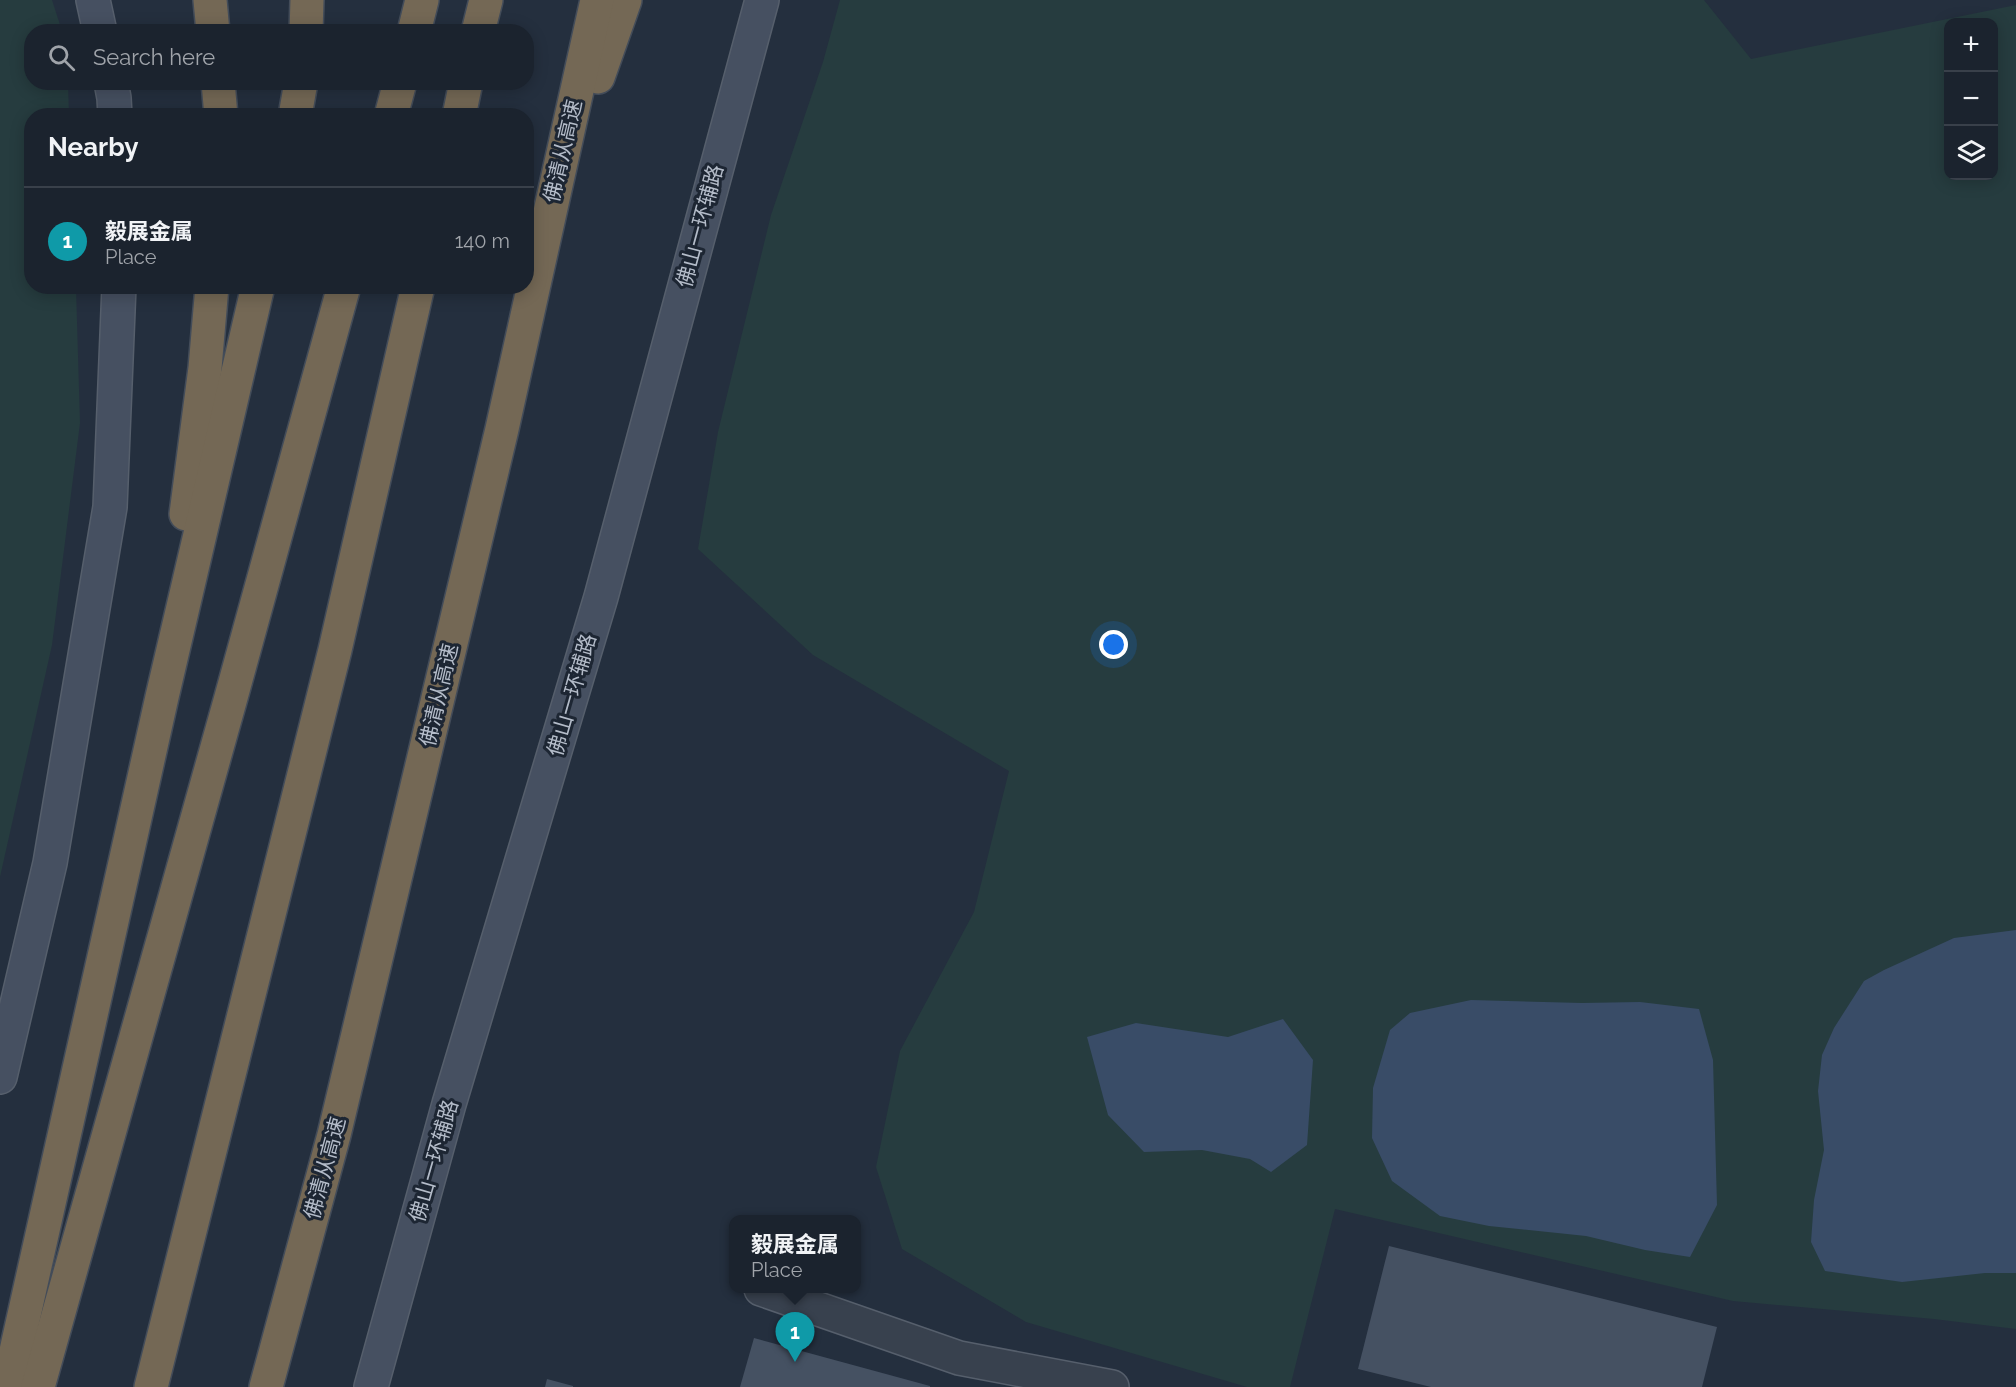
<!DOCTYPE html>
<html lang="en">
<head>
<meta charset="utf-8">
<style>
	body { margin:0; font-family:Raleway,"Noto Sans SC",sans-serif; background:#282f3a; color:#f1f3f6 }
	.controls { position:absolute; right:18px; top:18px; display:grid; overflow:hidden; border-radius:12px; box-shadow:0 3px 15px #0003 }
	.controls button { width:54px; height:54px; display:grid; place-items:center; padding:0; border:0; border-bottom:2px solid #39404a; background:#1b232e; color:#f1f3f6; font:30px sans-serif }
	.you { position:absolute; left:1114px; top:645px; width:21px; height:21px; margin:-15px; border:4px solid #fff; border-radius:50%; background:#1a73e8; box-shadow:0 0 0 9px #1a73e833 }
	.badge { display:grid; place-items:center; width:39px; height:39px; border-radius:50%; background:#db2777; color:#fff; font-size:20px; font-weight:700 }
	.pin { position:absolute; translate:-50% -50px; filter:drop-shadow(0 2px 3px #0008) }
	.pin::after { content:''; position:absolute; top:32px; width:21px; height:18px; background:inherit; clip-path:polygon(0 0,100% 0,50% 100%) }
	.popup { position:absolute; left:729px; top:1215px; width:132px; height:78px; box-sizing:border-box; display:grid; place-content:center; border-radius:12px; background:#1b232e; filter:drop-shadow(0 2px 4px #0005); font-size:20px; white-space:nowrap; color:#a0a4aa }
	.popup b { font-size:22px; color:#f1f3f6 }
	.popup::after { content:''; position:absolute; left:50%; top:100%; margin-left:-12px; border:12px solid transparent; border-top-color:#1b232e }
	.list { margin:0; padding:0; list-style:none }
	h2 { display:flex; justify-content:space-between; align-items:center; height:78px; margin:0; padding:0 24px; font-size:26px }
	h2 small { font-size:20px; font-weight:400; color:#a0a4aa }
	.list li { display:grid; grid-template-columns:39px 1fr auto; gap:18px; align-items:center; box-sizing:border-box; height:108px; padding:0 24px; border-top:2px solid #39404a }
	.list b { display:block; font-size:22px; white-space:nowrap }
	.list p { margin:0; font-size:20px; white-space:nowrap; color:#a0a4aa }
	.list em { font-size:20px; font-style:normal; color:#a0a4aa }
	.icon { flex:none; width:33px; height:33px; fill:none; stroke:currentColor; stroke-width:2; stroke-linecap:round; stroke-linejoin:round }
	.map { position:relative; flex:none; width:2016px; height:1387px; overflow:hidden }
	.search { position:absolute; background:#1b232e; box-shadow:0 3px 15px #0003; left:24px; top:24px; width:510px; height:66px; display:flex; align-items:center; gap:15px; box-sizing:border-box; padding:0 21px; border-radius:24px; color:#a0a4aa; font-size:22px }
	.panel { position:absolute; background:#1b232e; box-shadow:0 3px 15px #0003; left:24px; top:108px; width:510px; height:186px; border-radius:24px }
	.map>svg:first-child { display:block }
	.green { fill:#263c3f; fill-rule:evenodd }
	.water { fill:#394c67 }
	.building { fill:#455162 }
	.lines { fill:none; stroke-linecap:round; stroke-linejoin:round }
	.street-casing { stroke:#565f6c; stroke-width:36 }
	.secondary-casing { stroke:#565f6c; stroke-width:36 }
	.highway-casing { stroke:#434c59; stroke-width:36 }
	.street { stroke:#38414e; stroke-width:33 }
	.secondary { stroke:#465061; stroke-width:33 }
	.highway { stroke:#746855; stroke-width:33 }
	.labels { text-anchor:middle; stroke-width:6; stroke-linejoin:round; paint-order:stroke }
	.street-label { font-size:21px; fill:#b4bcc9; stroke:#1d2633 }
</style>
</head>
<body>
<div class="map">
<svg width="2016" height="1387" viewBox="0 0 2016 1387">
	<rect width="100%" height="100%" fill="#242f3e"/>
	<g class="green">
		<polygon points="0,0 52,0 62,31 32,32 32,82 68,83 69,115 32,116 32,286 76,287 80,423 52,645 0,877"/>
		<path d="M840 0H1704L1751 59 2016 5V1329L1934 1319 1733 1301 1335 1209 1290 1387H1247L1026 1322 902 1249 876 1167 900 1051 974 912 1009 771 813 655 698 549 718 432 771 215 823 62ZM1948 22H1994V176H1948Z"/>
	</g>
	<g class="water">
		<polygon points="2016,930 2016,1273 1985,1273 1902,1282 1825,1271 1811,1242 1814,1200 1824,1150 1818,1091 1822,1055 1834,1028 1864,981 1884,970 1954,938"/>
		<polygon points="1471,1000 1582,1003 1640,1002 1699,1009 1713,1060 1717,1205 1690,1257 1645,1250 1586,1236 1489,1226 1440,1216 1392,1181 1372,1138 1373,1088 1390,1030 1410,1013"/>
		<polygon points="1283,1019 1313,1060 1307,1145 1271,1172 1250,1159 1202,1150 1144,1152 1108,1115 1087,1037 1136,1023 1228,1037"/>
	</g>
	<g class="building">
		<polygon points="1389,1246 1717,1327 1702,1387 1431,1387 1358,1369"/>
		<polygon points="754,1338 930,1386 930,1387 740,1387"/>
		<polygon points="547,1379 573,1386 573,1387 545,1387"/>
	</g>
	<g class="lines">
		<defs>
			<polyline id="street" points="761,1289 959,1358 1112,1387"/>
			<g id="secondary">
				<polyline points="93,0 100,32"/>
				<polyline points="111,82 114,98 115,116"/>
				<polyline points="0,1077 50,863 110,507 119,286"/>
				<polyline points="371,1387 449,1104 601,597 762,0"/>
			</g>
			<g id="highway">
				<polyline points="210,0 213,32"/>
				<polyline points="306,32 307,0"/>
				<polyline points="414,32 422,0"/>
				<polyline points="478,32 486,0"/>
				<polyline points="598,77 625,0"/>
				<polyline points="218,82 221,116"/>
				<polyline points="295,116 301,82"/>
				<polyline points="391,116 400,82"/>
				<polyline points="459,116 466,82"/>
				<polyline points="186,514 205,368 212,286"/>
				<polyline points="8,1387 162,697 258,286"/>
				<polyline points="38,1387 230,701 344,286"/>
				<polyline points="151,1387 335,650 418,286"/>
				<polyline points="266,1387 334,1135 502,429 597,0"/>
			</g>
		</defs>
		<use href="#street" class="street-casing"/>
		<use href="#secondary" class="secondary-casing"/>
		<use href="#highway" class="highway-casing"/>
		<use href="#street" class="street"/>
		<use href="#secondary" class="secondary"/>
		<use href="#highway" class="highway"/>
	</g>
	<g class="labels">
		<g class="street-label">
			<text transform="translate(563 151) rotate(-77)" y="7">佛清从高速</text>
			<text transform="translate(700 226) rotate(-75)" y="7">佛山一环辅路</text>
			<text transform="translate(439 695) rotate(-77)" y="7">佛清从高速</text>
			<text transform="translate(572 695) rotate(-74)" y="7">佛山一环辅路</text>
			<text transform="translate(434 1161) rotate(-74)" y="7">佛山一环辅路</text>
			<text transform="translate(325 1168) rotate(-75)" y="7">佛清从高速</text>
		</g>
	</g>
</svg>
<div class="controls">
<button>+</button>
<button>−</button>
<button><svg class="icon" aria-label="layers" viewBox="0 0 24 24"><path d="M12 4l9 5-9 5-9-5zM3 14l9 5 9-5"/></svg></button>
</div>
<div class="you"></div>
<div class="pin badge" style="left:795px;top:1362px;background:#0f9aa8">1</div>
<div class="popup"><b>毅展金属</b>Place</div>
<div class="search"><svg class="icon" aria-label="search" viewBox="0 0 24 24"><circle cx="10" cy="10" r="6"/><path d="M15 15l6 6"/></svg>Search here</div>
<section class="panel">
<h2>Nearby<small></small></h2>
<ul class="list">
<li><span class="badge" style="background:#0f9aa8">1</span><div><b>毅展金属</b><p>Place</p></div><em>140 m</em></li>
</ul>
</section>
</div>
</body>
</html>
